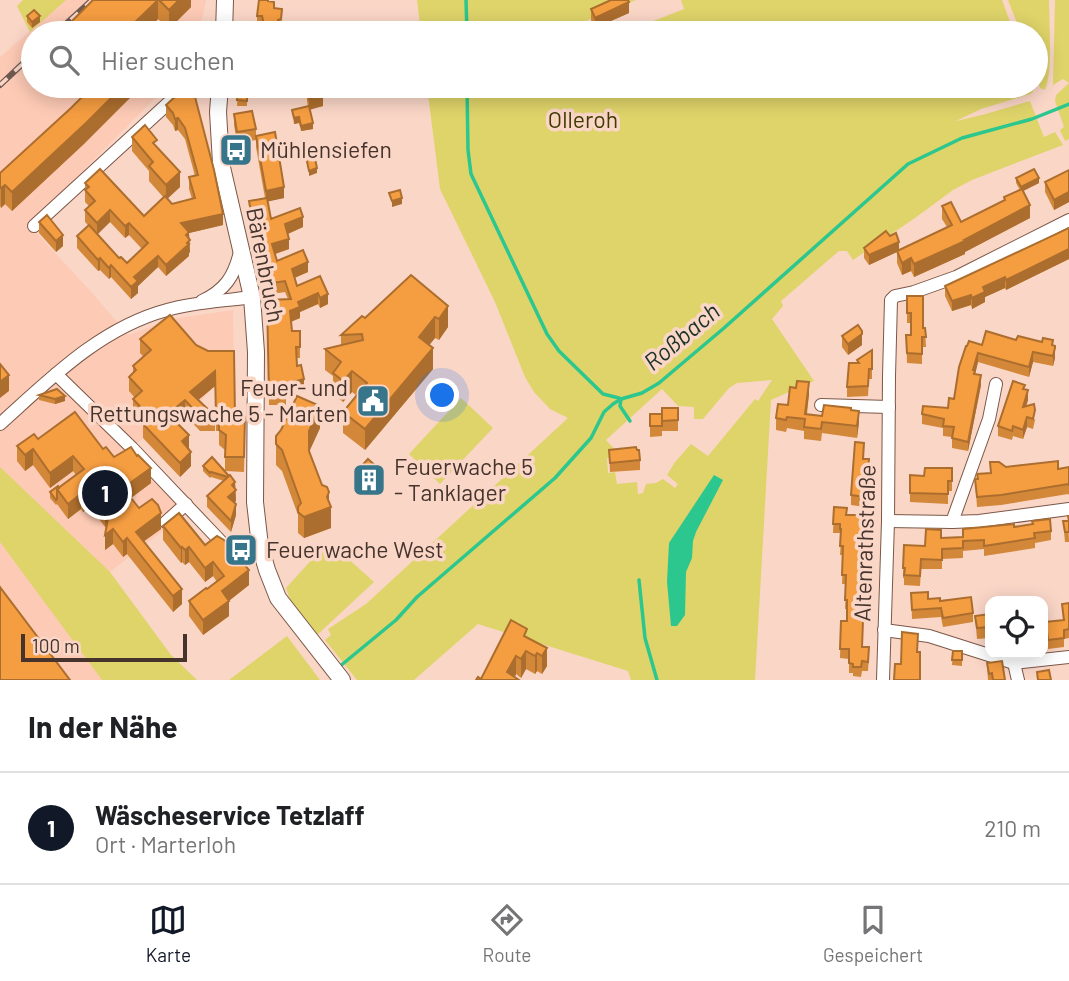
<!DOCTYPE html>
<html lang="de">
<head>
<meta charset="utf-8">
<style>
	body { margin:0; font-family:Barlow,sans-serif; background:#f2f2f2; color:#202124 }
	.controls { position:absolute; right:21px; bottom:21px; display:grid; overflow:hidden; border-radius:14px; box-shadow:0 4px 18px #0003 }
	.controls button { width:63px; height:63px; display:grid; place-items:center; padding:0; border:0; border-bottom:2px solid #e0e0e0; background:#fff; color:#202124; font:35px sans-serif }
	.scale { position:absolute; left:21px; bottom:18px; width:166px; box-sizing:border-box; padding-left:7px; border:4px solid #45332c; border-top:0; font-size:19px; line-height:24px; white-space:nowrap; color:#45332c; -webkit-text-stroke:5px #fad6c7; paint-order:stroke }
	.you { position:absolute; left:443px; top:396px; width:24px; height:24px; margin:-18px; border:5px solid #fff; border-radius:50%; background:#1a73e8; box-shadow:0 0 0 10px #1a73e833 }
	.badge { display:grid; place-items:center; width:46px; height:46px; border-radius:50%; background:#111827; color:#fff; font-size:23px; font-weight:700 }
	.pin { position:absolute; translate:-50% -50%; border:4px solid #fff; box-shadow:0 2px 7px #0006 }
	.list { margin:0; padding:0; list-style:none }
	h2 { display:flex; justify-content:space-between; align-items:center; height:91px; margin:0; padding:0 28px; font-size:30px }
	h2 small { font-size:23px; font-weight:400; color:#757577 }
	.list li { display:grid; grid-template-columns:46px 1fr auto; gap:21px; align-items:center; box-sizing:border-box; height:112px; padding:0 28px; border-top:2px solid #e0e0e0 }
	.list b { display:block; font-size:26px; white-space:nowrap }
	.list p { margin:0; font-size:23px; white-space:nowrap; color:#757577 }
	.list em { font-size:23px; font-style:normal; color:#757577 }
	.icon { flex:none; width:38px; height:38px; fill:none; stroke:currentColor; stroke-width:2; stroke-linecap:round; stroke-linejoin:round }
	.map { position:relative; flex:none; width:1069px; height:680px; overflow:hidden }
	.search { position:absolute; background:#fff; box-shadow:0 4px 18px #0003; left:21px; right:21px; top:21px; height:77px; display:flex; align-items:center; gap:18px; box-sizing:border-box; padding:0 24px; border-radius:38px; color:#757577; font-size:26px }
	.sheet { height:203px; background:#fff }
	nav { display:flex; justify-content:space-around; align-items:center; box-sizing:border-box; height:98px; border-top:2px solid #e0e0e0; background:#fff; font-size:19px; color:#757577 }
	nav a { display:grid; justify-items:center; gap:4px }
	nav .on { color:#111827 }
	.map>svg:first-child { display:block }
	.built { fill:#fdcab5 }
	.green { fill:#dfd46a; fill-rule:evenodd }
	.water { fill:#2cc68f }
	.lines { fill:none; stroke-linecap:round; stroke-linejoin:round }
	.stream { stroke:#2cc68f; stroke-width:3.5 }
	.street-casing { stroke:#7c5747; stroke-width:14 }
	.secondary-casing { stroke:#7c5747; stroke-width:18 }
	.street { stroke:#fff; stroke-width:12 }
	.secondary { stroke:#fff; stroke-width:16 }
	.rail-casing { stroke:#705a51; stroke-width:6 }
	.rail { stroke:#fad6c7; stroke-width:3.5; stroke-dasharray:10; stroke-linecap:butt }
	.wall { fill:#d38738; fill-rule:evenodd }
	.shaded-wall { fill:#ac6e2e }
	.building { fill:#f59d41; stroke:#ac6e2e; stroke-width:2 }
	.labels { text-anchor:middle; stroke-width:7; stroke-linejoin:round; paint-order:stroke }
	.park-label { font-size:23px; fill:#403b02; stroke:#fad6c7 }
	.poi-label { font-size:23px; fill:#45332c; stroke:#fad6c7; text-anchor:start }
	.street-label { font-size:23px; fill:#45332c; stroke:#fad6c7 }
	.water-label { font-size:24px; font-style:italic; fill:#1b3227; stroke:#fad6c7 }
</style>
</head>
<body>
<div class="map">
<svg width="1069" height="680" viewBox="0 0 1069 680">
	<rect width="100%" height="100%" fill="#fad6c7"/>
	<polygon class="built" points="66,0 206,0 199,33 33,33 33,86 167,86 29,225 93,294 128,335 172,319 233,310 234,388 213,388 174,428 165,418 132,448 189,511 55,614 102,680 0,680 0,57"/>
	<g class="green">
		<polygon points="23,0 66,0 30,32 17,6"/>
		<polygon points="417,0 636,0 557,33 421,33"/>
		<polygon points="681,0 1002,0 1014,33 623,33 684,9"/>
		<path d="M1008 0H1049C1049 20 1053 74 1045 90L1040 88 1036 75V33H1021Z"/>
		<polygon points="1055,0 1069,0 1069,139 1065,141 1060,130 1064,127 1055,101 1056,95 1069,83 1063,79 1053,85"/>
		<path d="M427 86H1033V92L1030 94 981 109 956 121 982 115 1030 101 1044 137 1055 132 1063 145 972 180 953 190 915 218 853 260 847 251H839L781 301 783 306 772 319 814 381 771 400 755 680H631L628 671 478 624 414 680H357L325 640 331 635 328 629 366 604 568 418 550 409 534 392 525 377 495 302 440 189ZM772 380 758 401 755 399 708 456 691 444 675 462 667 475 678 484 675 488 663 479 656 483 646 484 643 493 638 494 637 482 617 484 615 472 608 473 607 458 621 456 606 440 662 389 678 406 694 407V419H703L729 388 737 383Z"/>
		<polygon points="461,398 493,428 440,484 409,454"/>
		<polygon points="0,467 110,572 171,655 197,680 102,680 0,542"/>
		<polygon points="335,547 374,582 317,635 292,605 286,588 316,555"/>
		<polygon points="287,636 320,680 229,680"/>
	</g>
	<polygon class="water" points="714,475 723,480 696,532 693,541 692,558 686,572 685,615 677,626 671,626 667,582 669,543"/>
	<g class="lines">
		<g class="stream">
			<polyline points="466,0 467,33"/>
			<polyline points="467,86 468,150 471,174 547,334 559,351 603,394 619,398"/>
			<polyline points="621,399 620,406 630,421"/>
			<polyline points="639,580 645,638 657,680"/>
			<polyline points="339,667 396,620 417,597 555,478 591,438 604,412 613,404 621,399 642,393 659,383 724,328 908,164 962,138 1032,119 1069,104"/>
		</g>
		<defs>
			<g id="street">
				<polyline points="34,226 187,86"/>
				<path d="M202 301C225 290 234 277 240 252"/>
				<polyline points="56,374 132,448 225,546"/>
				<polyline points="821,405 889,407"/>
				<path d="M0 424C50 379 100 328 167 310 194 302 224 301 252 297"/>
				<polyline points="888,521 952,522 979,521 1069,509"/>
				<polyline points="166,522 186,504"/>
				<polyline points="952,522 989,419 996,384"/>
				<polyline points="884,630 929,636 1014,663 1069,657"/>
				<polyline points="1014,663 1018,680"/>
				<polyline points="883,680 888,521 889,376 891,300 895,296 914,292 956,277 1069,220"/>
			</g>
			<g id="secondary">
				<polyline points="224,33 225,0"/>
				<polyline points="220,86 218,112 221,163 252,297 256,352 255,502 260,546 267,570 278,598 342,680"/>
			</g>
		</defs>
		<use href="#street" class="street-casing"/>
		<use href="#secondary" class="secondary-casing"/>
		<use href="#street" class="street"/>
		<use href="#secondary" class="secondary"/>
		<defs>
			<g id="rail">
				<polyline points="56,33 92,0"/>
				<polyline points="0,85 33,54"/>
			</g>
		</defs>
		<use href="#rail" class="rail-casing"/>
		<use href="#rail" class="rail"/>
	</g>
	<g class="wall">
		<polygon points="93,0 191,0 191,7 169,29 158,19 144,33 69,33 69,24"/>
		<polygon points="268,1 282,19 281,33 264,33 262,26 257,26 257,16"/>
		<polygon points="591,9 629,13 595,28 591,20"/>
		<polygon points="27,16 40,22 32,28 27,22"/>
		<polygon points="247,86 268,86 268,98 247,97"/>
		<polygon points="307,90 323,106 310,109 313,129 301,131 299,123 294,124 292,110 308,107 307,101"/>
		<polygon points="238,91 247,92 247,106 237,106"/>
		<path d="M177 95 223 225 189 233 190 252 189 253V256L166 276 158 267 138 286V293L131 299 111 277 109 279 100 270 98 271 77 248V236L88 225 85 222V210L90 207 85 202V183L144 216 164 198 149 181V171L132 151V137L157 147 180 187 167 199 172 204 192 199 189 189V177L195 176 185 139 178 130 175 131 173 125 166 117V105ZM110 222 125 238 129 235 142 249 127 263 119 258 97 234Z"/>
		<polygon points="234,114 256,129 256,140 237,143 234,125"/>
		<polygon points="256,136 284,198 268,201 271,219 303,227 288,234 289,249 275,254 277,261 308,272 294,278 297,286 320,276 328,304 320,308 318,304 300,312 300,318 291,322 292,331 300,331 300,358 296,358 297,366 304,390 293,392 293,396 286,396 286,405 269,405 267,300 288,299 285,292 266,295 263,275 253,240 253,231 249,211 249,201 265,198 256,147"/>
		<polygon points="86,142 12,211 5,204 1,208 0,206 0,173"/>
		<polygon points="1069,170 1069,202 1054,210 1045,192 1045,182"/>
		<polygon points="1016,178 1039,183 1023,191 1030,218 965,252 965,254 914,277 911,271 902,275 897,263 897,252 869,265 864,258 864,248 879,238 879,236 899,250 947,227 942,219 942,206 961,222 1004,201 1004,197 1020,190 1016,183"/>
		<polygon points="39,222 63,246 56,252 39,233"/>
		<polygon points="1069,226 1069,259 1006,290 1005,288 985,297 985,302 972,309 971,305 952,311 945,296 945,286 1069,228"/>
		<polygon points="907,296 923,328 925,328 926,347 922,347 922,364 907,363 906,335 911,335 911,323 907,323"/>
		<polygon points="448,306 448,327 439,340 435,338 429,345 433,369 365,450 343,433 343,412 356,395 352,392 343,402 333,394 333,376 325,370 325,349 341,345 341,335 365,318"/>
		<polygon points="170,315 196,345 208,351 234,351 235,417 245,417 245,432 244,472 225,471 235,482 236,501 234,502 236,504 236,515 231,532 207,507 207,496 224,481 211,477 210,478 203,471 203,466 212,457 225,470 225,450 219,445 219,431 216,431 215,386 198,400 215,416 215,431 200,431 185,415 176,422 189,435 189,449 191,452 191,466 180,477 143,438 143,425 133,414 133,399 135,398 129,391 129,377 133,373 133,366 143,356 140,353 140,339"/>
		<polygon points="842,336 862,345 848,355 842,347"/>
		<polygon points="1016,340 1053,345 1055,358 1053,366 1033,362 1029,377 978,362 975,374 981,385 968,451 952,448 952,437 943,436 943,428 922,424 922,414 948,408 954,399 982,345"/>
		<polygon points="872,350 872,379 869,379 868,396 847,397 847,387 857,363 857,360"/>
		<polygon points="1025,389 1028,400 1026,406 1035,420 1033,429 1027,427 1023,439 1013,436 1012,440 998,436 998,426"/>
		<polygon points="809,394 807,414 822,416 851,410 859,422 857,438 822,433 821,441 804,439 804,431 787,428 786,432 776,430 776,418 788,405"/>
		<polygon points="39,395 65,401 55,404 39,400"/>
		<polygon points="678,408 678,431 662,431 662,426 662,436 650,437 650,414 662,414"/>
		<polygon points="320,428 309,452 329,502 331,528 304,538 298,533 298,515 282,471 276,465 276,436"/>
		<polygon points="38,439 103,449 151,483 131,498 139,508 161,529 144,541 182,604 173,612 127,554 123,557 113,544 105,550 107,525 105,527 90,507 83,512 81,509 68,519 57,504 56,505 50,498 50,492 59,488 76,475 73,471 50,488 33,465 25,471 17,461 17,446"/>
		<polygon points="609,450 637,450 640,460 640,470 610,472"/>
		<polygon points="864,459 869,470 865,507 851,505 851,495"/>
		<polygon points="990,462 1006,467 1058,469 1069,467 1069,495 1068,494 1001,505 977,507 975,479 990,473"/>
		<polygon points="952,468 952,491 948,491 948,504 910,502 910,475 924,476"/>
		<polygon points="358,470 379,480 369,491 358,481"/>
		<polygon points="834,507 847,515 863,647 869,657 868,671 862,671 861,677 853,676 853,673 849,673 849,659 840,658 841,621 847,621 847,609 845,609 846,584 842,584 843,555 840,555 841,538 840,538 840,533 833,533"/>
		<polygon points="1068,516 1069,542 1065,542 1063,521 1068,521"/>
		<polygon points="163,526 205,545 249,585 229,601 229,616 203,635 189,616 189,601 217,582 213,576 205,582 189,562 185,565 182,562 181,563 163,540"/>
		<polygon points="1014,527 1051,531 1051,540 1035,543 1035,548 984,556 984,549 963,551 963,558 942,559 942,569 921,569 920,586 904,585 904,578 903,578 904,545 925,546 963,537"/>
		<polygon points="911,593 928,599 940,601 973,613 973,622 943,627 941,617 912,619"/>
		<polygon points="1069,603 1069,638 1064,639 1064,647 1048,649 1047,641 1043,641 1043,614 1045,622 1063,620 1062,604"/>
		<polygon points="990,614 990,638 977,639 975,616"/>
		<polygon points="527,638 547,648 547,666 542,674 537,671 535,674 526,669 521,678 516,674 515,677 481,679"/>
		<polygon points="953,651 962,651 962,666 952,665"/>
		<polygon points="987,663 1005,680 988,680"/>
	</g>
	<g class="shaded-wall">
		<polygon points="158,0 158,19 144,33 128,33 128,29"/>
		<polygon points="179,0 191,0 191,7 169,29 169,10"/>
		<polygon points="629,2 629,13 595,28 595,18"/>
		<polygon points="40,16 40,22 32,28 32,22"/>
		<polygon points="123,86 142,86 86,142 12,211 12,192"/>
		<polygon points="323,95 323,106 309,110 309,99"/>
		<polygon points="299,117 299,123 294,124 294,118"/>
		<polygon points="178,118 178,130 175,131 175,119"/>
		<polygon points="313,123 313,129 301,131 301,126"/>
		<polygon points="317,168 317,173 309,176 309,171"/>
		<polygon points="180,172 180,187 166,200 166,185"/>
		<polygon points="1039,178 1039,183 1021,192 1021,187"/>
		<polygon points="5,185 5,204 1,208 1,188"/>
		<polygon points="284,187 284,198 266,202 266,191"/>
		<polygon points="1069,192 1069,202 1054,210 1054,200"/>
		<polygon points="402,198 402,204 392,207 392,201"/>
		<polygon points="1030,205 1030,218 965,252 965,254 914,277 914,264"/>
		<polygon points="110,210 110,222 97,235 97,223"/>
		<polygon points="223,214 223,225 189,233 190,252 189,253 189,256 166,276 166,265 181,223"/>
		<polygon points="303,217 303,227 285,235 285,224"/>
		<polygon points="129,223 129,235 125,238 125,226"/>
		<polygon points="63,235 63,246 56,252 56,241"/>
		<polygon points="289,239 289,249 272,255 272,244"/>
		<polygon points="899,242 899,251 869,265 869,255"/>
		<polygon points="1069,249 1069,259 1006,290 1006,280"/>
		<polygon points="158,256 158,267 138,286 138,293 131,299 131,287 134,277"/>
		<polygon points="100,258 100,270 98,271 98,260"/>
		<polygon points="911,258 911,271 902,275 902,263"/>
		<polygon points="308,262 308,272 292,279 292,269"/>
		<polygon points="111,265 111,277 109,279 109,268"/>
		<polygon points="1005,277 1005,288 985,297 985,302 972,309 972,298 983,287"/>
		<polygon points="318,293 318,304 300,312 300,318 290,322 290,311 298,302"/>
		<polygon points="328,294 328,304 320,308 320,298"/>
		<polygon points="971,295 971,305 952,311 952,301"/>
		<polygon points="448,306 448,327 439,340 439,319"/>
		<polygon points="435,317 435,338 419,358 419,337"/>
		<polygon points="862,334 862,345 848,355 848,344"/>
		<polygon points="433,348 433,369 365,450 365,429"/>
		<polygon points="1055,348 1055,358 1053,366 1053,356"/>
		<polygon points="1033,352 1033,362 1029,377 1029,367"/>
		<polygon points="978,353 978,362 975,374 975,380 973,370"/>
		<polygon points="215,371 215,386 190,407 190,392"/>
		<polygon points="352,371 352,392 343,402 343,381"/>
		<polygon points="9,375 9,391 0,398 0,382"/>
		<polygon points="981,375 981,385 968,451 968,442"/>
		<polygon points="304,379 304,390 293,392 293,382"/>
		<polygon points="809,382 809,394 805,426 805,414"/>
		<polygon points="1028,390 1028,400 1023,416 1023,407"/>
		<polygon points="65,396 65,401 55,404 55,399"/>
		<polygon points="185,400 185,415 168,428 168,414"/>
		<polygon points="320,406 320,428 309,452 309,472 309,431"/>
		<polygon points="859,411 859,422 857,438 857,426"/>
		<polygon points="1027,417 1027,427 1023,439 1023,430"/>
		<polygon points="189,435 189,449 182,441"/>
		<polygon points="33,449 33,465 25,471 25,455"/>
		<polygon points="191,452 191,466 180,477 180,463"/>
		<polygon points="73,456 73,471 50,488 50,473"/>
		<polygon points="869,459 869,470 865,507 865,497"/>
		<polygon points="151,468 151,483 123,504 123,488"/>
		<polygon points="379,469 379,480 369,491 369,480"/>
		<polygon points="235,482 236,501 228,508 228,497 232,485"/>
		<polygon points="90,492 90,507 83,512 83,497"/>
		<polygon points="329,492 329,508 331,507 331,528 304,538 304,517 327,497"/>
		<polygon points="81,494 81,509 68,519 68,504"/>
		<polygon points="236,504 236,515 231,532 231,521"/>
		<polygon points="110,507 110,522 105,527 105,511"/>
		<polygon points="161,513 161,529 136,547 136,532"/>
		<polygon points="113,529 113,544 105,550 105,535"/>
		<polygon points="127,538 127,554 123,557 123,542"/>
		<polygon points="182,547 182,562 181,563 181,548"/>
		<polygon points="189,547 189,562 185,565 185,550"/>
		<polygon points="213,562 213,576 205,582 205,568"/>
		<polygon points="249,570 249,585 222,606 222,591"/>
		<polygon points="182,589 182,604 173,612 173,596"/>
		<polygon points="229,601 229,616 203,635 203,620"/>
		<polygon points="547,648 547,666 542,674 542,656"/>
		<polygon points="526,651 526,669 521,678 521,659"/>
		<polygon points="537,653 537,671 535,674 535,656"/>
		<polygon points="516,656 516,674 513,680 507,672"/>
	</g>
	<g class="building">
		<polygon points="93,0 158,0 128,29 132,33 78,33 69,24"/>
		<polygon points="159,0 179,0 169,10"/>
		<polygon points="259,0 268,0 268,1 274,2 274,8 282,9 281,19 278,20 281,31 266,33 262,16 257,16"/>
		<polygon points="611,0 628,0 629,2 595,18 591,9"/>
		<polygon points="34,10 40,16 32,22 27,16"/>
		<polygon points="93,86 123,86 86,123 12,192 5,185 1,188 0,187 0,173 71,108"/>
		<polygon points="247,86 268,86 268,88 247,87"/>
		<polygon points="320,86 323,95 309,99 307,90"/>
		<polygon points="238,91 247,92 247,101 237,100"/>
		<polygon points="194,93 214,170 223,214 181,223 189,232 186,235 190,240 187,243 189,244 166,265 158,256 134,277 138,281 131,287 111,265 109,268 100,258 98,260 77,236 89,225 119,258 121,257 127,263 148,243 129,223 125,226 110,210 97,223 85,210 95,201 85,190 89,187 85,183 100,169 144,216 165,196 172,204 195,198 189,177 198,175 185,128 178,118 175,119 173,113 166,105 177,95 179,97"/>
		<polygon points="309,106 313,123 301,126 299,117 294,118 292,110"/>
		<polygon points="252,111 256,129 237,132 234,114"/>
		<polygon points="145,125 157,140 153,143 180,172 166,185 149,166 153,162 132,137"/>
		<polygon points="275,132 284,187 266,191 256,136"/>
		<polygon points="314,154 317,168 309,171 306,157"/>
		<polygon points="1034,169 1039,178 1021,187 1016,178"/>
		<polygon points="1069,170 1069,192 1054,200 1045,182"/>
		<polygon points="1022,189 1030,205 964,240 965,241 914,264 911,258 902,263 897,251 952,225 942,206 951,202 961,222 1005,200 1004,197"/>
		<polygon points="400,190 402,198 392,201 389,193"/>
		<polygon points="267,198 271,219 300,208 303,217 285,224 289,239 272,244 277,261 303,250 308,262 292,269 297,286 320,276 328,294 320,298 318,293 298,302 300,307 290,311 292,331 300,331 300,347 296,347 297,366 301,365 304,379 293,382 293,385 286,385 286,394 269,395 267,300 291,299 285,281 266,284 263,264 253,229 254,229 249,201"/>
		<polygon points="47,215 63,235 56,241 39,222"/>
		<polygon points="1069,228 1069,249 1006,280 1005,277 983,287 985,292 972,298 971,295 952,301 945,286"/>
		<polygon points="886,231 890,236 896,233 899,242 869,255 864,248"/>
		<polygon points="411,275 448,306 439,319 435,317 419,337 433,348 365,429 343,412 367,383 352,371 343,381 333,373 341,362 325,349 363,340 362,334 341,335 362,316 365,318"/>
		<polygon points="907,296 923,296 923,328 925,328 926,337 922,337 922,354 907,353 906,335 911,335 911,313 907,313"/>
		<polygon points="170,315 196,345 208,351 234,351 235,417 245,417 244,457 225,457 226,435 219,430 219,416 216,416 215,371 190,392 215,416 200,416 185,400 168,414 189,435 182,441 191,452 180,463 143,424 150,417 133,399 142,391 129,377 136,370 133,366 151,350 140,339"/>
		<polygon points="858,325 862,331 862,334 848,344 842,336"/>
		<polygon points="986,331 1016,340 1018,336 1042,342 1043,338 1053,340 1052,345 1055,346 1055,348 1053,356 1033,352 1029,367 978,353 973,370 975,370 974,374 981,375 968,442 952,438 954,427 943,426 944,419 922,414 923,406 948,408 949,398 954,399 959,367 966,346 967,346 969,341 982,345"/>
		<polygon points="872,350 872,369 869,369 868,386 847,387 849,363 859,363 857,360"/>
		<polygon points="0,364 9,375 0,382"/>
		<polygon points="797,381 809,382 805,414 822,416 824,405 851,408 851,410 859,411 857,426 822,422 821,429 804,427 805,419 787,417 786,420 776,418 778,404 788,405 790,387 796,388"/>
		<polygon points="1013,381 1025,385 1023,389 1028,390 1023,407 1034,404 1035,410 1033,419 1027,417 1023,430 1013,426 1012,431 998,426"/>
		<polygon points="57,389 65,396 55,399 39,395"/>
		<polygon points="297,396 320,406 309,431 309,451 322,485 327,487 329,492 327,497 331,507 304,517 298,512 298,507 301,503 282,450 276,444 276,436 281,430"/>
		<polygon points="662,408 678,408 678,420 662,421"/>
		<polygon points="75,412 103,449 106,447 114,457 131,447 137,456 138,455 151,468 123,488 139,508 152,499 158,505 161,513 136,532 182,589 173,596 127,538 123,542 113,529 105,535 110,507 105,511 90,492 83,497 81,494 68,504 57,489 84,469 73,456 50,473 33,449 25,455 17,446 34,434 38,439"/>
		<rect x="650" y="414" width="12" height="12"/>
		<polygon points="855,442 864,443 863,459 869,459 865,497 851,495"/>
		<polygon points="636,447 637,450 639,450 640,460 610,463 609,450"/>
		<polygon points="212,457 229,476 228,477 211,472 210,473 203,466"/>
		<polygon points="368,459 379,469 369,480 358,470"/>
		<polygon points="1058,461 1058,469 1069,467 1069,485 1068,484 1001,495 977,497 975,479 978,479 977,474 991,473 990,462 999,462 1006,467"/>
		<polygon points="925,468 952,468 952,481 948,481 948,494 910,493 910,475 924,476"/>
		<polygon points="230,475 235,482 232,485 236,490 228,497 236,504 231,521 207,496"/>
		<polygon points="58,486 59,488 57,489 57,499 56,500 50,492"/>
		<polygon points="834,507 847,508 846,515 867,515 862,647 869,647 868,662 862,661 861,667 853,667 853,664 849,663 849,649 840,649 841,621 847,621 847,600 845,600 846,575 842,575 843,546 840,546 841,529 840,529 840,524 833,524"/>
		<polygon points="179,513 205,545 217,536 224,540 249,570 222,591 229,601 203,620 189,601 206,588 207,589 224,576 213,562 205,568 189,547 185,550 182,547 181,548 163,526"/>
		<polygon points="1068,516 1069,516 1069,532 1065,532 1063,521 1069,521"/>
		<polygon points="1050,519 1051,531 1034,533 1035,538 984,546 984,540 963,541 963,548 942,549 942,560 921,559 920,576 904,575 905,568 903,568 904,545 925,546 926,529 941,530 941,538 963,537 963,529 1014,524 1014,527 1033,524 1032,521"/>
		<polygon points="0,587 70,680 0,680"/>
		<polygon points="928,592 928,599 940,598 940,601 971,597 973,613 943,618 941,608 912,610 911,593"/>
		<polygon points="1069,603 1069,629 1064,630 1064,638 1048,640 1047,632 1043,633 1043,614 1044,614 1045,622 1064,620 1062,604"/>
		<polygon points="990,614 990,627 977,628 975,616"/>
		<polygon points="511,620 527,629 524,636 547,648 542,656 537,653 535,656 526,651 521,659 516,656 507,672 519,680 476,680 478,677 481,679"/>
		<polygon points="902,632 918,634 917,652 920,652 920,680 894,680 895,664 901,664"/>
		<polygon points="953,651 962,651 962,660 952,660"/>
		<polygon points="1002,661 1005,680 993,680 992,673 989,674 987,663"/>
		<polygon points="1049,670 1051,680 1038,680 1037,672"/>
	</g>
	<defs>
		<symbol id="bus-square" viewBox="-11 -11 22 22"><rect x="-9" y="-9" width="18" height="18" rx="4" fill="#37758b" stroke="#fad6c7"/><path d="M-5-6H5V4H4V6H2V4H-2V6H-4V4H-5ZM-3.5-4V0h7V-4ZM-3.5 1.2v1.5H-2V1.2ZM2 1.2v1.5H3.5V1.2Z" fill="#fff"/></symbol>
		<symbol id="civic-square" viewBox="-11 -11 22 22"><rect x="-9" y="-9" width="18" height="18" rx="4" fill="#37758b" stroke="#fad6c7"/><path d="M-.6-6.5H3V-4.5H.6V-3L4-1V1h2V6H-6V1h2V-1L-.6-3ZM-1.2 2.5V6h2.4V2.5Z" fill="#fff"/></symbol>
		<symbol id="building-square" viewBox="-11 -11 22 22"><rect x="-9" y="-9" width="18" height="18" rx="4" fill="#37758b" stroke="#fad6c7"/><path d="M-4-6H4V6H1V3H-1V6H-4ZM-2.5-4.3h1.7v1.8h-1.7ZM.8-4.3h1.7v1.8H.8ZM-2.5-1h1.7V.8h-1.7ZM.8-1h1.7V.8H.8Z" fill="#fff"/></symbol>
	</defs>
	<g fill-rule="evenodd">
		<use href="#bus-square" x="217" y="131" width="38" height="38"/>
		<use href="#civic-square" x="354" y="382" width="38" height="38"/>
		<use href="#building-square" x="350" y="461" width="38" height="38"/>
		<use href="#bus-square" x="222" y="531" width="38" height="38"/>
	</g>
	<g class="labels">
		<g class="park-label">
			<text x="583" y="128">Olleroh</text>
		</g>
		<g class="poi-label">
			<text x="260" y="158">Mühlensiefen</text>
			<text x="348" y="396" text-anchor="end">Feuer- und<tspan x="348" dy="26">Rettungswache 5 - Marten</tspan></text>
			<text x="394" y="475">Feuerwache 5<tspan x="394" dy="26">- Tanklager</tspan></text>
			<text x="266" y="558">Feuerwache West</text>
		</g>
		<g class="street-label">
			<text transform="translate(265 265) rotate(79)" y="8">Bärenbruch</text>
			<text transform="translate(865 543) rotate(-88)" y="8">Altenrathstraße</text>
		</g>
		<g class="water-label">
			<text transform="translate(682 337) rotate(-40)" y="8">Roßbach</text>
		</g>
	</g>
</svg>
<div class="controls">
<button><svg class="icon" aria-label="locate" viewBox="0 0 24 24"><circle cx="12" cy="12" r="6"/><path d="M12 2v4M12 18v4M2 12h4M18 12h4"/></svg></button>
</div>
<div class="scale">100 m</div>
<div class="you"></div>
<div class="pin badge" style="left:105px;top:493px">1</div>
<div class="search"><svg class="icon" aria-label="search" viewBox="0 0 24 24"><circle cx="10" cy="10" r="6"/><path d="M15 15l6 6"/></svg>Hier suchen</div>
</div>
<section class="sheet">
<h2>In der Nähe<small></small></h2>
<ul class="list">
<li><span class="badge">1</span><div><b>Wäscheservice Tetzlaff</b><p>Ort · Marterloh</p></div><em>210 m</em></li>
</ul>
</section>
<nav>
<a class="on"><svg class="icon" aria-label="map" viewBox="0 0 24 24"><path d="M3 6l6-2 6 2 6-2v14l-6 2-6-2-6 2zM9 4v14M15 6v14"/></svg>Karte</a>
<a><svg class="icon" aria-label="directions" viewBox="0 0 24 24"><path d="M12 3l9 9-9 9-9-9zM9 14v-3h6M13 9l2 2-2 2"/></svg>Route</a>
<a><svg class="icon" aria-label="saved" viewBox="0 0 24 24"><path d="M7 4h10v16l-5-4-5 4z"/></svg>Gespeichert</a>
</nav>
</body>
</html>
